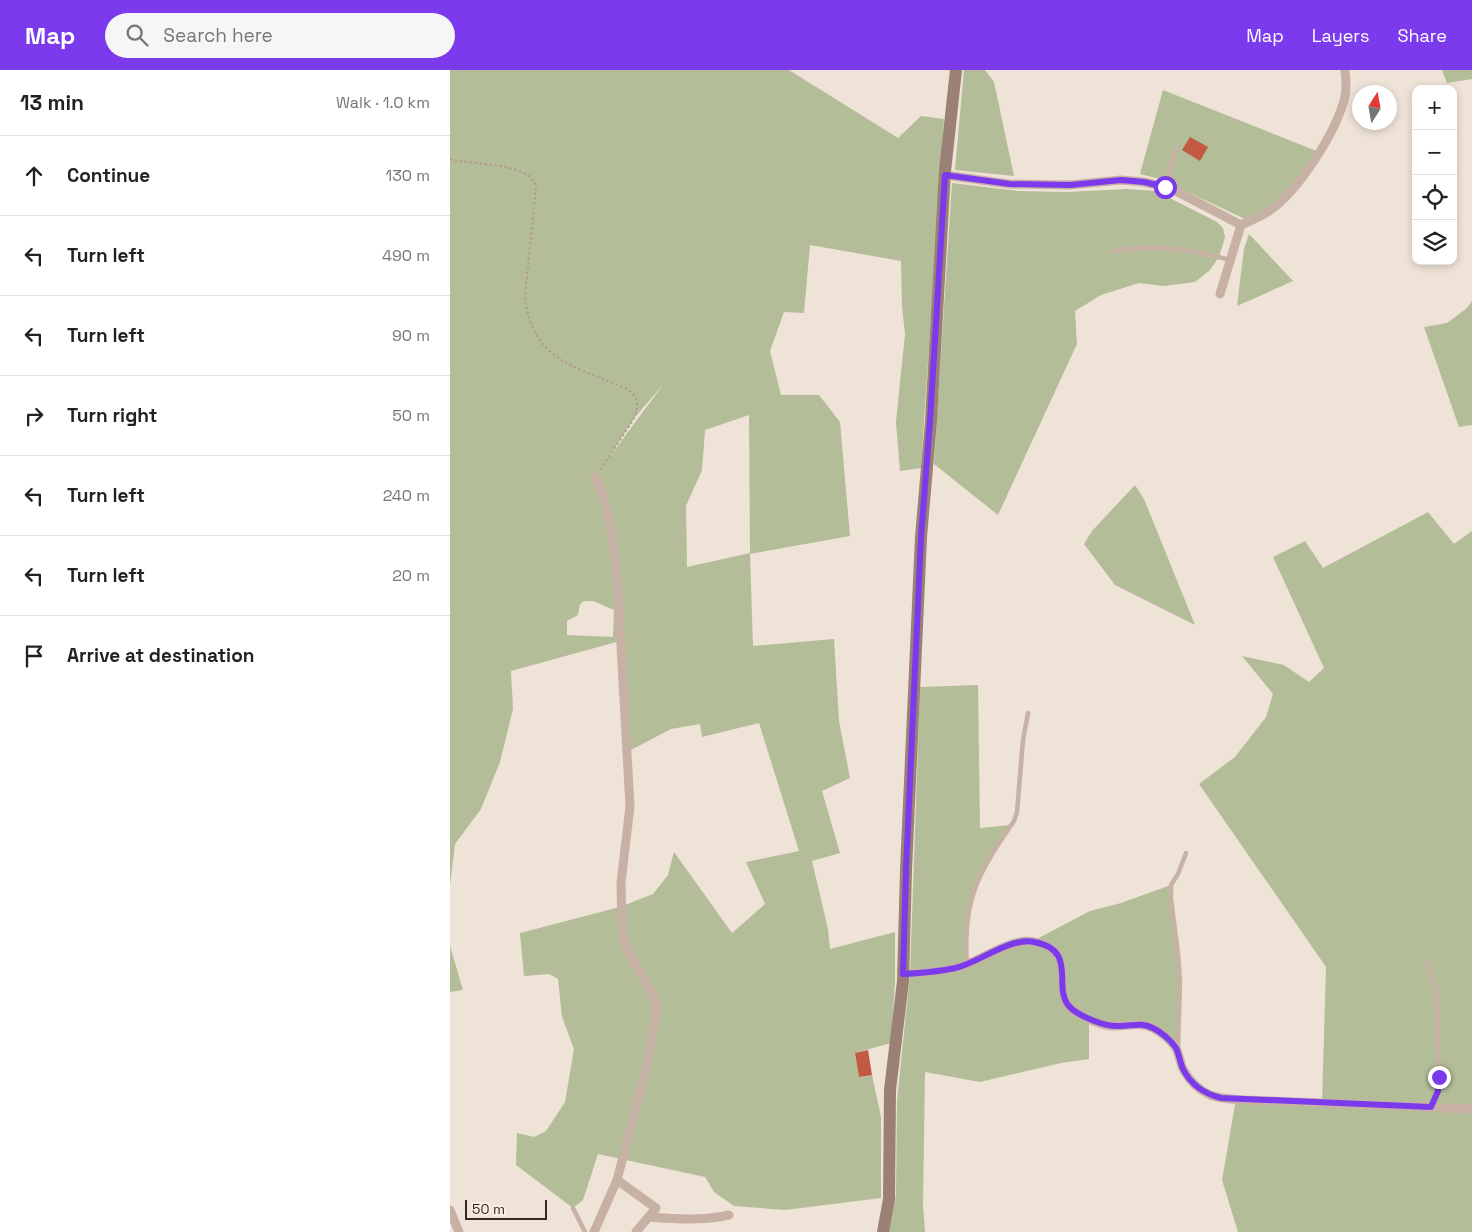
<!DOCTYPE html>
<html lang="en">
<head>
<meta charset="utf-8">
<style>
	body { margin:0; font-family:"Space Grotesk",sans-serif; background:#f6f6f6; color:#222 }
	.controls { position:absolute; right:15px; top:15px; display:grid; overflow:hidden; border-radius:10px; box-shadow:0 2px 8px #0003 }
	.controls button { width:45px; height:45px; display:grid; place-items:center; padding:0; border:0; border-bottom:1px solid #e0e0e0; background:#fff; color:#222; font:25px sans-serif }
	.compass { position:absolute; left:902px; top:15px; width:45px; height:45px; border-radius:50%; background:#fff; box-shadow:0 2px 8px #0003; rotate:11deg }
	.scale { position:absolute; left:15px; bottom:12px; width:82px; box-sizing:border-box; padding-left:5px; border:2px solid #322825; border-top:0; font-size:14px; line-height:18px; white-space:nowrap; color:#322825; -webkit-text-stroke:4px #f8ece3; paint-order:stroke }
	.stop { position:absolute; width:15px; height:15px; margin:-11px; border:4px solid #7c3aed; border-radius:50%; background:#fff }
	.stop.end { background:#7c3aed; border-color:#fff; box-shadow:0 1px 5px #0008 }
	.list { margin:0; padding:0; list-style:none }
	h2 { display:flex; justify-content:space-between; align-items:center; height:65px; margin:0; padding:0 20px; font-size:21px }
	h2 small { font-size:16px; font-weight:400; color:#767676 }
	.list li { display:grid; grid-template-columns:32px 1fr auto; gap:15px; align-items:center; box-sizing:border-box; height:80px; padding:0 20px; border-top:1px solid #e0e0e0 }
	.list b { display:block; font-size:19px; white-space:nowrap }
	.list em { font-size:16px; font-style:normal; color:#767676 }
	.icon { flex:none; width:28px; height:28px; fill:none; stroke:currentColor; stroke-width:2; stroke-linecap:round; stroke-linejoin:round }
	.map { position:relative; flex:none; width:1022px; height:1162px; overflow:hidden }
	header { display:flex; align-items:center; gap:30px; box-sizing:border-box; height:70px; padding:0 25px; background:#7c3aed; color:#fff }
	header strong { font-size:24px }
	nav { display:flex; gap:28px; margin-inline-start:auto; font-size:18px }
	.search { width:350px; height:45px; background:#f6f6f6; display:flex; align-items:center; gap:12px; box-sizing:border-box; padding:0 18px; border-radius:28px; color:#767676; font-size:19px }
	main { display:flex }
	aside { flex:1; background:#fff }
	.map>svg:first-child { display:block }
	.green { fill:#b3bd98; fill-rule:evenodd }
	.building { fill:#c15943 }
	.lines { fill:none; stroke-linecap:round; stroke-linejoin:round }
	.path { stroke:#b29b8e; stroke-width:2; stroke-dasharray:2.5 2.5; stroke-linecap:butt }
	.lane { stroke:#c7b1a4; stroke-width:4.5 }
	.street { stroke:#c7b1a4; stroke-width:9 }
	.secondary { stroke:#9a8075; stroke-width:12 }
	.route { stroke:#7c3aed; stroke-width:6 }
</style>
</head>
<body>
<header>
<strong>Map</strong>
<div class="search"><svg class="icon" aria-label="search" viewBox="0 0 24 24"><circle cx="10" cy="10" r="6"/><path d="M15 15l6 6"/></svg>Search here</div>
<nav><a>Map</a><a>Layers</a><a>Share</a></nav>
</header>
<main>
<aside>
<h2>13 min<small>Walk · 1.0 km</small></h2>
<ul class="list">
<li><svg class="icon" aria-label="ahead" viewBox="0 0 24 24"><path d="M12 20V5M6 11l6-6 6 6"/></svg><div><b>Continue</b></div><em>130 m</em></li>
<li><svg class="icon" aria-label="left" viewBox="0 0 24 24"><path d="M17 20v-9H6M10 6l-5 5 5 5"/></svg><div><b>Turn left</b></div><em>490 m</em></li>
<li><svg class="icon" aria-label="left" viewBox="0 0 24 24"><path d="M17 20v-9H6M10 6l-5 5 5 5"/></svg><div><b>Turn left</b></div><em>90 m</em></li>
<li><svg class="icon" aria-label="right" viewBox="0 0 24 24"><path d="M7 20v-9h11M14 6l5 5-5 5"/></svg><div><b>Turn right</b></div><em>50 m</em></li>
<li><svg class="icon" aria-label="left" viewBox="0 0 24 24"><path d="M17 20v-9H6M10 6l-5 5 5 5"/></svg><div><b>Turn left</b></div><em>240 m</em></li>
<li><svg class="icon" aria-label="left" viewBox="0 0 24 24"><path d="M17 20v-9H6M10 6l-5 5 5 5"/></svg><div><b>Turn left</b></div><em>20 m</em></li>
<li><svg class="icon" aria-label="arrive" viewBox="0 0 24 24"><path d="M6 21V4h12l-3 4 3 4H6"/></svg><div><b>Arrive at destination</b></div></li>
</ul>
</aside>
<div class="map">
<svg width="1022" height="1162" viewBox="0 0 1022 1162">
	<rect width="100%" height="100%" fill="#efe2d7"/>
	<g class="green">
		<path d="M0 0H339L448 68 471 46 494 49 471 398 450 401 446 352 455 264 452 236 451 191 360 175 354 243 334 242 320 281 331 325H369L390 352 400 466 300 484 303 576 384 569 389 651 400 708 372 721 390 783 362 791 378 859 380 879 445 862V913L441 973 405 983 409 1007 422 1005 431 1047V1128L335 1140 284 1136 264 1122 255 1107 148 1084 133 1130 123 1138 66 1095 67 1063 84 1067 96 1061 115 1032 124 979 112 947 108 909 99 904 74 906 70 863 170 837 203 824 218 805 224 782 282 863 315 834 296 792 349 781 309 653 252 667 250 654 221 659 177 682 170 571 61 601 63 639 50 692 31 739 5 774 0 815ZM213 315 157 390 185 347ZM299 345 300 483 237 497 236 436 252 400 255 360ZM134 531H143L164 540 163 567 117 565V551L128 545 130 534Z"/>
		<polygon points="514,0 535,0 544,12 564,106 505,100"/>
		<polygon points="992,0 1022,0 1022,9 997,13"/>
		<polygon points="713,20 869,82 837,125 799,151 710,109 690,104"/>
		<polygon points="502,113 569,121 617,122 676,119 706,121 767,152 773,158 775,167 769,187 760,200 745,212 713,216 689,213 651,225 625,241 627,274 548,445 484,394"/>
		<polygon points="799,164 843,211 787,236 794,179"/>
		<polygon points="1022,231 1022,355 1009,357 974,257 997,253 1017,238"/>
		<polygon points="685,415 694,429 745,555 665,515 634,474 642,461"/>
		<polygon points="978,442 1004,474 1022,461 1022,1162 788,1162 772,1110 786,1029 872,1033 876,897 749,714 785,687 816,647 823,624 792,586 834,595 859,612 874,598 823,487 855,471 873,498"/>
		<polygon points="528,615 530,758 561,755 531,803 517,845 517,894 583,871 640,841 671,833 721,815 728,883 728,985 701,957 671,956 639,949 639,989 611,993 530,1012 475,1002 473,1135 475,1162 438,1162 446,1125 447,1031 460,904 470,617"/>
		<polygon points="0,876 13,920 0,922"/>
	</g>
	<g class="building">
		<polygon points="740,67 758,77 750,91 732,80"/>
		<polygon points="418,980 422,1005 409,1007 405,983"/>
	</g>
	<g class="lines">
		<path class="path" d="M0 89C20 95 82 92 86 117L75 227C82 291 125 296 175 318 188 325 189 334 185 347L150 400"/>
		<g class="lane">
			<polyline points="715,117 726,78"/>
			<path d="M662 182C700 172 742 180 780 190"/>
			<polyline points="977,893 986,921 988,948 989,1007 988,1021 981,1037"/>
			<path d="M517 894C512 829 529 802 564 751L567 742 573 670 578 643"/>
			<polyline points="728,978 730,912 728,883 721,829 721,815 728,804 736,783"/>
			<polyline points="123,1138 135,1162"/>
		</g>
		<g class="street">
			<polyline points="495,105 559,114 620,115 671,110 694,112 720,118 791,155"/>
			<path d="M770 224 791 155C800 151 810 147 819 141 849 121 886 62 895 27 897 18 896 9 895 0"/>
			<path d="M453 904C471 903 491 902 509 897 531 891 561 867 584 872 628 880 603 916 618 935 625 944 651 956 662 956 676 957 689 951 703 958 711 962 721 970 726 978 729 984 730 992 733 999 739 1010 749 1020 760 1025 770 1029 783 1029 794 1030L1022 1039"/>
			<polyline points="167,1110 206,1138 186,1162"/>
			<polyline points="0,1140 9,1162"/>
			<path d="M199 1147C225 1149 253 1151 279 1145"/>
			<path d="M144 1162 167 1110 197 994 206 944V935L203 925 179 883 174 872 172 858 171 813 180 736 167 505C163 472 160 437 145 407"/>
		</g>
		<polyline class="secondary" points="433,1162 439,1129 440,1020 453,911 456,800 471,467 481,351 495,101 506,0"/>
	</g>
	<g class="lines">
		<path class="route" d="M715 117 694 112 671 110 620 115 560 114 495 105 480 351 471 467 456 800 453 904C471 903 491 902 509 897 531 891 561 867 584 872 628 880 603 915 618 935 627 946 655 957 670 956 682 956 691 952 703 958 711 962 721 970 726 978 729 984 730 992 733 999 741 1015 755 1024 771 1028L981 1037 988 1021 989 1007"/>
	</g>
</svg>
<div class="controls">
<button>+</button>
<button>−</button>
<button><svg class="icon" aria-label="locate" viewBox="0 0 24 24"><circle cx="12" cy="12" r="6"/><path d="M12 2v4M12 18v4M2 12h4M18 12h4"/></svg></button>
<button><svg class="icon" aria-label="layers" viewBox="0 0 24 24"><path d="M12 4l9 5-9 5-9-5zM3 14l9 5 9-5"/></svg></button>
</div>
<svg class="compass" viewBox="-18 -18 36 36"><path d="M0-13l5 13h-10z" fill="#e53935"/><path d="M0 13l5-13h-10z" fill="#767676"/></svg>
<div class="scale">50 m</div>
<div class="stop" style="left:715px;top:117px"></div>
<div class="stop end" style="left:989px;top:1007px"></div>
</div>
</main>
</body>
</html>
